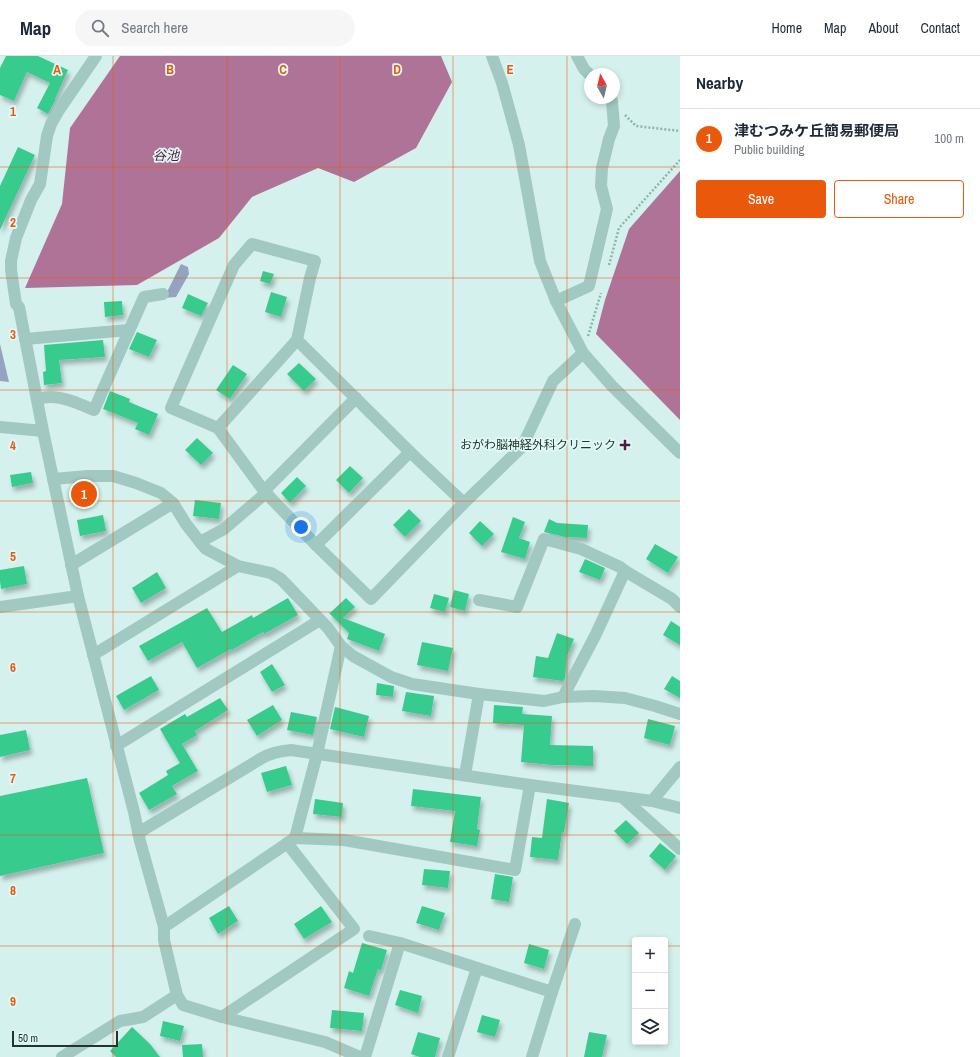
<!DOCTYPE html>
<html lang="en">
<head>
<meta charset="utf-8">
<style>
	body { margin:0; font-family:"Archivo Narrow","Noto Sans JP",sans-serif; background:#f6f6f7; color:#1f2937 }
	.controls { position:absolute; right:12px; bottom:12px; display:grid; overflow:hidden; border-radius:4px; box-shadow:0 2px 6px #0003 }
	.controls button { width:36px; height:36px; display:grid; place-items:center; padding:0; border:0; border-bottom:1px solid #e0e1e3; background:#fff; color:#1f2937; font:20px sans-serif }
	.compass { position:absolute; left:584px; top:12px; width:36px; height:36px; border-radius:50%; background:#fff; box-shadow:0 2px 6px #0003; rotate:352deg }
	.scale { position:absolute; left:12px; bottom:10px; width:106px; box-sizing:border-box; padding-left:4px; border:2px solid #24332e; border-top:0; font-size:11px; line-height:14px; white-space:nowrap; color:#24332e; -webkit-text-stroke:3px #e1f9f6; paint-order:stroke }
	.you { position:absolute; left:301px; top:471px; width:14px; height:14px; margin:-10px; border:3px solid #fff; border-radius:50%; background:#1a73e8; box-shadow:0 0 0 6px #1a73e833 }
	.badge { display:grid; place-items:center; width:26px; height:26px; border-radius:50%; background:#ea580c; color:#fff; font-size:13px; font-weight:700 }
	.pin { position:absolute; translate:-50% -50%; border:2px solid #fff; box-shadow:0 1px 4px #0006 }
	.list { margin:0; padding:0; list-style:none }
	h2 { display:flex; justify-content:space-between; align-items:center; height:52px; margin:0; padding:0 16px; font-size:17px }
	h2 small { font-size:13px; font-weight:400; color:#747a83 }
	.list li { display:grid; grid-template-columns:26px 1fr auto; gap:12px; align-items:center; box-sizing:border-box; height:60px; padding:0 16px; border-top:1px solid #e0e1e3 }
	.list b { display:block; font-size:15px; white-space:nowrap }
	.list p { margin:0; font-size:13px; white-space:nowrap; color:#747a83 }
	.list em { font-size:13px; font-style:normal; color:#747a83 }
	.actions { display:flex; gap:8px; padding:12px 16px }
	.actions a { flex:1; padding:9px 0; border:1px solid #ea580c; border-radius:4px; text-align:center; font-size:14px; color:#ea580c }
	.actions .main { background:#ea580c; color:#fff }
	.icon { flex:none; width:22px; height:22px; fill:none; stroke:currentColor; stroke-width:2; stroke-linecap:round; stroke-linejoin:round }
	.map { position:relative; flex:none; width:680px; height:1001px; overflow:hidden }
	header { display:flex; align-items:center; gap:24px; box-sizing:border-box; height:56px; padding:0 20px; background:#fff; border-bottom:1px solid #e0e1e3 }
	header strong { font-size:19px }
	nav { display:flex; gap:22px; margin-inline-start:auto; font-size:14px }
	.search { width:280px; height:36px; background:#f6f6f7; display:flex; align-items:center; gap:10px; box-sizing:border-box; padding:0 14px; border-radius:22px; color:#747a83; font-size:15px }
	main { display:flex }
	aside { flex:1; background:#fff }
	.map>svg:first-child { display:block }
	.green { fill:#95a3c0 }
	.water { fill:#af7398 }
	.building { fill:#39cb8e; filter:url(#shadow) }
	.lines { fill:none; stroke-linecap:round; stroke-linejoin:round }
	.path { stroke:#8bb5ab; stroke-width:2.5; stroke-dasharray:2 2; stroke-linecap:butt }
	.minor { stroke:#a1c9c1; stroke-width:12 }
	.grid { fill:none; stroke:#e8590c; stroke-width:1; stroke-opacity:0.55 }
	.poi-dot { fill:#55193d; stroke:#e1f9f6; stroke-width:1.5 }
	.labels { text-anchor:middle; stroke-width:3.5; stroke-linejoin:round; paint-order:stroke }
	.poi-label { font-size:12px; fill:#24332e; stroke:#e1f9f6; text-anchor:end }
	.water-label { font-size:13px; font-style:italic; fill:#55193d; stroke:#e1f9f6 }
	.grid-label { font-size:13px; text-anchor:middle; font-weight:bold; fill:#e8590c; stroke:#e1f9f6; stroke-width:3.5; stroke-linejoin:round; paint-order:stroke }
</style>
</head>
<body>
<header>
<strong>Map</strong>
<div class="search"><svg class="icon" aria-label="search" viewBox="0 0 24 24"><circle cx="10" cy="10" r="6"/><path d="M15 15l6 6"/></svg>Search here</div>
<nav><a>Home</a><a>Map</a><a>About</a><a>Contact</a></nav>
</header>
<main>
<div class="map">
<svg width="680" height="1001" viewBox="0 0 680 1001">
	<defs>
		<filter id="shadow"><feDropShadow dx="2.5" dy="4.5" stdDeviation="2" flood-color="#0004"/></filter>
	</defs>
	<rect width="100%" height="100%" fill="#d5f1ed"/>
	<g class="green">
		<polygon points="181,208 188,211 189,218 176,241 163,242 167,236"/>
		<polygon points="0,288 9,326 0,325"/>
	</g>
	<g class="water">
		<polygon points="120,0 441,0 452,26 416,92 354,126 318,112 252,141 219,182 137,229 25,232 62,148 70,72"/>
		<polygon points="680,115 680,364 596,278 605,244 629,173"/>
	</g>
	<g class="building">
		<polygon points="6,0 38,0 68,14 55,43 56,43 48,58 37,52 50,27 27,16 14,45 0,39 0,12"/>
		<polygon points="18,91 35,99 0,174 0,130"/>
		<polygon points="263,215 274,218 270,228 260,225"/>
		<polygon points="271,236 287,241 281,261 265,256"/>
		<polygon points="188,238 208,247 201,260 182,252"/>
		<polygon points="122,245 123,259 105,261 104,246"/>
		<polygon points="137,276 157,284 149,301 129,293"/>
		<polygon points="103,284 105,301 59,304 62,327 44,329 43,316 46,315 44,289"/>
		<polygon points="299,307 316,323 304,335 287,318"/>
		<polygon points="233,309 247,318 230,343 216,334"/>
		<polygon points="110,335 130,343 129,346 158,358 149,379 135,373 138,367 103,353"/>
		<polygon points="197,382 213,397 201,409 185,394"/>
		<polygon points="350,410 363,422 349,437 336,424"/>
		<polygon points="31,416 33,427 12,431 10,419"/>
		<polygon points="297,421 306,430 290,447 281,437"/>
		<polygon points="195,444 221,447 219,463 193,460"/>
		<polygon points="409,453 421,465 405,481 393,469"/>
		<polygon points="103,459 106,475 80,480 77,464"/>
		<polygon points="513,461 525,466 519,482 530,486 525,503 501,496"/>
		<polygon points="549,463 557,467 588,469 587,482 565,481 544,476"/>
		<polygon points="480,465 494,478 482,490 469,477"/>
		<polygon points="655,488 678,501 668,517 646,503"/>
		<polygon points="585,503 605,512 600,524 579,516"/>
		<polygon points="24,510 27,528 1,533 0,525 0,514"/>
		<polygon points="157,516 166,532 141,547 132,532"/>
		<polygon points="454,534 469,538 465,555 450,551"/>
		<polygon points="434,538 449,542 445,556 430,552"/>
		<polygon points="288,542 298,559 264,578 263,576 232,594 231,593 197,612 182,586 148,605 139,590 207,552 222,576 252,559 253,562"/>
		<polygon points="346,542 355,551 343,562 385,578 379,595 347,583 349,577 328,556 330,557"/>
		<polygon points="671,565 680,571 680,589 663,579"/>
		<polygon points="557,577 574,583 567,600 565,622 563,625 533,621 536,600 548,602"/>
		<polygon points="422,586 453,592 448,615 417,609"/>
		<polygon points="272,608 285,629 272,636 260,616"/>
		<polygon points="151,620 159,634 124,654 116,640"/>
		<polygon points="672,620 680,625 680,642 664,633"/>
		<polygon points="377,627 394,630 393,641 376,639"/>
		<polygon points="406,636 434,640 431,660 402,655"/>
		<polygon points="220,642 228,654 195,675 197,679 182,688 198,715 172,730 177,738 149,754 139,737 168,719 166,715 180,707 160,673 185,658 187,661"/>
		<polygon points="273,649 282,664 257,680 247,664"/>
		<polygon points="494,649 523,651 522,658 552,660 550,689 593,690 593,710 552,709 521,706 524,669 493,667"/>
		<polygon points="335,651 369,660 364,681 330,673"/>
		<polygon points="291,656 317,661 313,679 287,674"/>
		<polygon points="648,663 675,670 670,689 644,682"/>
		<polygon points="26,674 30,694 0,701 0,679"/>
		<polygon points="286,710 292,729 267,736 261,717"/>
		<polygon points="87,722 104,797 0,820 0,740"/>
		<polygon points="413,733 481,741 477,773 480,774 477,790 450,786 455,755 411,750"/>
		<polygon points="315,743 343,747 342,761 313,758"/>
		<polygon points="547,743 569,747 564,776 562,776 558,804 530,801 532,781 542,782"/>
		<polygon points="626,764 639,777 627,788 614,775"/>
		<polygon points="660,787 676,800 665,814 649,800"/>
		<polygon points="424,813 450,815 448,832 422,829"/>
		<polygon points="495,818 513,821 509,846 491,843"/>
		<polygon points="229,850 238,865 218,878 209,862"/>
		<polygon points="321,850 332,866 304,883 294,868"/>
		<polygon points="422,850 445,857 439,874 416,867"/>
		<polygon points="362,887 387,894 381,914 378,913 369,940 344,932 349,915 353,917"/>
		<polygon points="529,888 549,894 544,913 524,907"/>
		<polygon points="400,934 422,940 418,957 395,949"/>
		<polygon points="332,954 364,957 362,975 330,972"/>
		<polygon points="482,959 500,964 495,981 477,976"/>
		<polygon points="163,965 184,970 180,985 160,980"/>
		<polygon points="132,971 150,988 160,1001 116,1001 110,995"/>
		<polygon points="418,976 440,982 435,1001 420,1001 411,998"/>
		<polygon points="589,976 607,979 602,1001 584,1001"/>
		<polygon points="202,988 203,1001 183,1001 182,989"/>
	</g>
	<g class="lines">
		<g class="path">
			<polyline points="625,59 636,70 680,75"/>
			<polyline points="609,209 619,172 680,104"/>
			<polyline points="588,280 601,237"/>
		</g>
		<g class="minor">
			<polyline points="96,0 59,54 51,68 47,80 40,128 31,144 16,182 11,205 11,214 16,248 19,251 43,375 78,540 134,756 140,785 164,871 164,884 177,939 183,949 222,961 325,986 360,1001"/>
			<polyline points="492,0 502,27 519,89 540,205 556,245 583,297 612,330 680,397"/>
			<polyline points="577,0 584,13 590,19"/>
			<polyline points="556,245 589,230 607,153 601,130 602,112 609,83 614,70 612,45 609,42"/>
			<polyline points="25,283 129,274"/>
			<path d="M37 343C41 342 46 341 50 341 65 341 80 348 94 354L144 241 163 238"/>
			<polyline points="0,371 43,375"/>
			<polyline points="218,372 297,284"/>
			<polyline points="53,423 88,420 113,420 136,427 161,437 173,447 186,468 200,486 206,493 238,510 271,517 281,523 328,572 341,590 353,600 391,621 412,628 479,638 544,645 563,641 594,640 625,642 655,650 680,658"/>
			<polyline points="264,435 356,342"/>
			<polyline points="464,447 410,396 297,284 310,222 315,205 252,188 234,209 171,352 218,372 264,435 316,489 371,543 464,447 522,391 553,325 583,297"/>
			<polyline points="200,486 224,473 266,437"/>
			<polyline points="316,489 410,396"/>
			<polyline points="71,509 173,447"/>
			<polyline points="479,544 517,551 544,483 581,493 620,511 625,515 672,543 680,551"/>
			<polyline points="0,551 78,540"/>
			<polyline points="93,599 238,510"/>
			<polyline points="563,641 596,578 625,515"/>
			<polyline points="116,690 320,564"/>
			<polyline points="465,719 479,638"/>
			<polyline points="622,741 680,793"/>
			<polyline points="652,745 680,711"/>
			<path d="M138 777 262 702C271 697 280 695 291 694L530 729 652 745 680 752"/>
			<polyline points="295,782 317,698 341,590"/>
			<polyline points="164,871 295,782 344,784 515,814 530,729"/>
			<polyline points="369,880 400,887 552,936 532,1001"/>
			<polyline points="552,936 575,868"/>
			<polyline points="222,961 354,873 287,787"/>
			<polyline points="62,1001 120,965 143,961 177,939"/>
			<polyline points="365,1001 400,887"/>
			<polyline points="448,1001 477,912"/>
		</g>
	</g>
	<path class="grid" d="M113 0V1001M227 0V1001M340 0V1001M453 0V1001M567 0V1001M0 111H680M0 222H680M0 334H680M0 445H680M0 556H680M0 667H680M0 779H680M0 890H635M665 890H680"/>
	<path class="poi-dot" d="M623 383h4v4h4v4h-4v4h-4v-4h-4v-4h4z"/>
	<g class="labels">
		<g class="poi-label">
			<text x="616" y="393">おがわ脳神経外科クリニック</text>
		</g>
		<g class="water-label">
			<text x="166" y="104">谷池</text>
		</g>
	</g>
	<g class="grid-label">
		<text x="57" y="18">A</text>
		<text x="170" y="18">B</text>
		<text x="283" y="18">C</text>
		<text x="397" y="18">D</text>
		<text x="510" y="18">E</text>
		<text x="13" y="60">1</text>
		<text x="13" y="171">2</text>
		<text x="13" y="283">3</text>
		<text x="13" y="394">4</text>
		<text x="13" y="505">5</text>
		<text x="13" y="616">6</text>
		<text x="13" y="727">7</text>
		<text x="13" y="839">8</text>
		<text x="13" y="950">9</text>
	</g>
</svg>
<div class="controls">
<button>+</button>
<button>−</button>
<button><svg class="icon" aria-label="layers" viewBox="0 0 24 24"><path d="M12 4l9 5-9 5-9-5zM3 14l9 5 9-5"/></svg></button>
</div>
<svg class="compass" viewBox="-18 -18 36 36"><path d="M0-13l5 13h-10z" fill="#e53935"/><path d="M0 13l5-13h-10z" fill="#747a83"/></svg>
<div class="scale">50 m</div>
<div class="you"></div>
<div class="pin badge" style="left:84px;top:438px">1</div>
</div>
<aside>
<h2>Nearby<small></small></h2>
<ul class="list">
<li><span class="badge">1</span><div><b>津むつみケ丘簡易郵便局</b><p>Public building</p></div><em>100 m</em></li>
</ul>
<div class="actions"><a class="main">Save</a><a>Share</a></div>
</aside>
</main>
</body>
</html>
